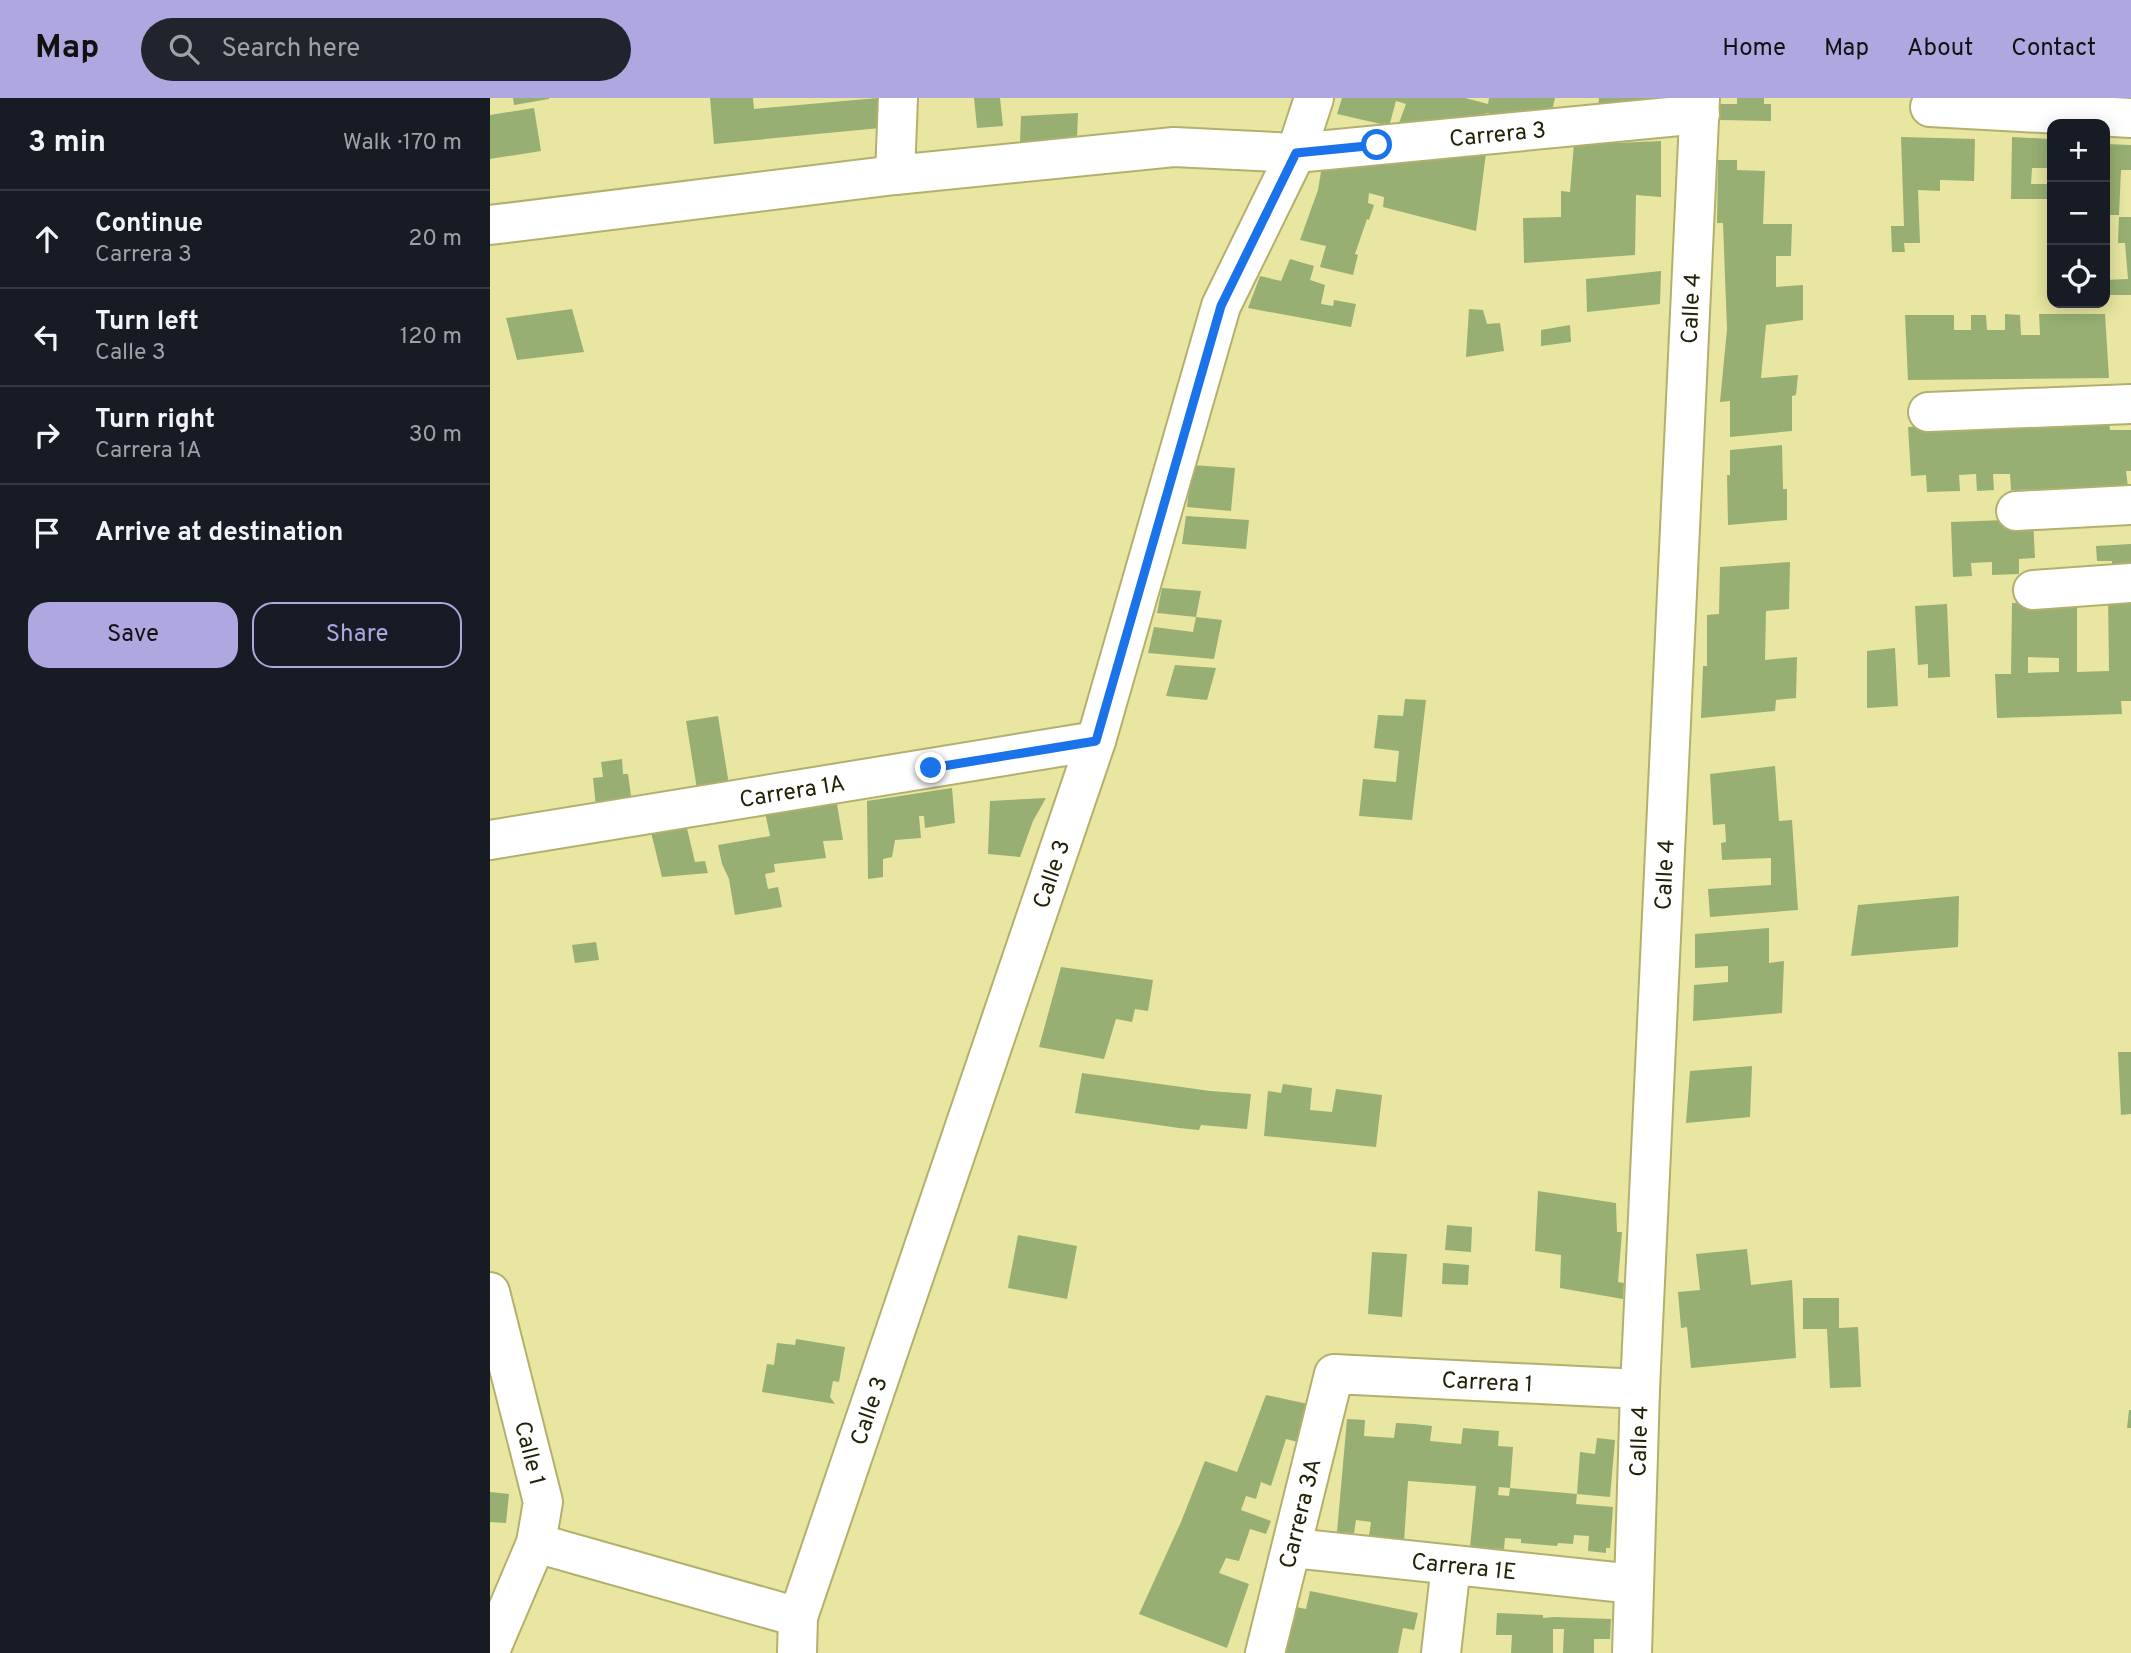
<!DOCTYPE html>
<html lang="en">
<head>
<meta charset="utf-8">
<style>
	body { margin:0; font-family:Overpass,sans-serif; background:#20242c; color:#f1f3f6 }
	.controls { position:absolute; right:21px; top:21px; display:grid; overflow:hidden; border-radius:14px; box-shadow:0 4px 18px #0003 }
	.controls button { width:63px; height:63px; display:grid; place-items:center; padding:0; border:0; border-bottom:2px solid #363941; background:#171b24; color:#f1f3f6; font:35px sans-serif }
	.stop { position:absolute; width:21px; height:21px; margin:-16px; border:5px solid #1a73e8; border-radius:50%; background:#fff }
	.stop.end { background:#1a73e8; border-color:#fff; box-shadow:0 2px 7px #0008 }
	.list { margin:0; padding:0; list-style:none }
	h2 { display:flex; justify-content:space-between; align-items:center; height:91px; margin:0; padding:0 28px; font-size:30px }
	h2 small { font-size:23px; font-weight:400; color:#9ea1a6 }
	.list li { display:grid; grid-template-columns:46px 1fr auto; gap:21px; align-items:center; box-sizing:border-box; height:98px; padding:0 28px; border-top:2px solid #363941 }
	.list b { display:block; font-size:26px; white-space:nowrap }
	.list p { margin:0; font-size:23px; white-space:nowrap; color:#9ea1a6 }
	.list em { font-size:23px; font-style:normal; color:#9ea1a6 }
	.actions { display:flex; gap:14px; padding:21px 28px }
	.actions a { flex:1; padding:16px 0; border:2px solid #afa7df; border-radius:21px; text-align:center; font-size:24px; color:#afa7df }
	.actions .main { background:#afa7df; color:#111 }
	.icon { flex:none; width:38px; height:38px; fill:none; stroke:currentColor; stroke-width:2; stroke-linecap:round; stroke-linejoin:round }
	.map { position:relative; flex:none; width:1641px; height:1555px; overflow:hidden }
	header { display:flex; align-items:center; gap:42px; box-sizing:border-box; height:98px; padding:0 35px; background:#afa7df; color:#111 }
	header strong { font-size:33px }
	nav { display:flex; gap:38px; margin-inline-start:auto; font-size:24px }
	.search { width:490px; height:63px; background:#20242c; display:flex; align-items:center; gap:18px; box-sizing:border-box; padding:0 24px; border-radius:38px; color:#9ea1a6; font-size:26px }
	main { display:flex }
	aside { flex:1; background:#171b24 }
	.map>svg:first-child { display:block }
	.building { fill:#97af72; fill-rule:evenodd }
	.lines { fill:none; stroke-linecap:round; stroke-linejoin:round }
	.minor-casing { stroke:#b3b06d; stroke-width:42 }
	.minor { stroke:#fff; stroke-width:38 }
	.route { stroke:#1a73e8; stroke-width:9 }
	.labels { text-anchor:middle; stroke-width:5; stroke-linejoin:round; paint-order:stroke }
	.street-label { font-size:23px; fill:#232206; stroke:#e9e6a1 }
</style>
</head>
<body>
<header>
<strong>Map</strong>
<div class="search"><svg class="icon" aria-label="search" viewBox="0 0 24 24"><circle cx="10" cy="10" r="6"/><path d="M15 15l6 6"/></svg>Search here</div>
<nav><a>Home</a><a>Map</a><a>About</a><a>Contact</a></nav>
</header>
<main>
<aside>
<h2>3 min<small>Walk · 170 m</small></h2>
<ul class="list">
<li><svg class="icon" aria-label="ahead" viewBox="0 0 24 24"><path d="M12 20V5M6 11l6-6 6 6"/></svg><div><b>Continue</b><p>Carrera 3</p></div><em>20 m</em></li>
<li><svg class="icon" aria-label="left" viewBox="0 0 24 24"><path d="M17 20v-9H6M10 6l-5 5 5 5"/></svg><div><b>Turn left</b><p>Calle 3</p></div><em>120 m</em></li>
<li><svg class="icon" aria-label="right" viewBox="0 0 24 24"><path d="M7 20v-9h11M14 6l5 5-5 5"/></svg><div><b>Turn right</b><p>Carrera 1A</p></div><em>30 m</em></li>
<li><svg class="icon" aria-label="arrive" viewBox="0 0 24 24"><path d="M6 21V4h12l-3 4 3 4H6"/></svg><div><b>Arrive at destination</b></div></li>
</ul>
<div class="actions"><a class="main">Save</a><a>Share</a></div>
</aside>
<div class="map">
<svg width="1641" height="1555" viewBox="0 0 1641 1555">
	<rect width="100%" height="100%" fill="#e9e6a1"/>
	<g class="building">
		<polygon points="23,0 59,0 59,1 24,7"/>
		<polygon points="220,0 263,0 264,11 388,0 390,30 224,46"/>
		<polygon points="484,0 510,0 513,28 487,30"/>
		<polygon points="852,0 975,0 998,6 999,0 1065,0 1060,21 996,15 995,20 909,25 916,6 906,3 900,25 891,26 847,16"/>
		<polygon points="1109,0 1164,0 1162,17 1107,19"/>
		<polygon points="1247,0 1274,0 1274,6 1281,6 1281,23 1229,22 1230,6 1247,6"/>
		<polygon points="44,10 51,53 0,61 0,17"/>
		<polygon points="588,15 587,41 530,45 531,18"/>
		<polygon points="1411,39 1485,41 1484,83 1450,82 1450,93 1428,92 1430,145 1414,145 1415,154 1402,154 1401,128 1414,128"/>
		<polygon points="1522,39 1558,41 1558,44 1562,44 1562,70 1542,70 1541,86 1557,86 1557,101 1521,101"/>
		<polygon points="1126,42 1127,45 1171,43 1171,99 1146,97 1145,157 1034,165 1033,120 1071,119 1071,93 1080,94 1084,45"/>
		<polygon points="1615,46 1641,47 1641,72 1631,72 1629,117 1615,117"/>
		<polygon points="996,55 986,133 893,109 894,99 879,95 878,105 884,107 879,122 877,121 865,156 868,157 863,177 830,169 836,148 810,142 828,92 832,68"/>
		<polygon points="1228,62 1247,62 1247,72 1275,73 1273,126 1302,126 1301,158 1286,158 1286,189 1313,187 1313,222 1276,227 1271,280 1308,277 1306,297 1302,298 1302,333 1240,339 1240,303 1230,304 1237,231 1233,125 1227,125"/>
		<polygon points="1629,119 1641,119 1641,197 1615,197 1615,182 1638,181 1635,145 1628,145"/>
		<polygon points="800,161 824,168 820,182 835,187 831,206 843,208 844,202 866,206 861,229 758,210 770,178 791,183"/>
		<polygon points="1171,173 1170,206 1097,214 1096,181"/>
		<polygon points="82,211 94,254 27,262 16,220"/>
		<polygon points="979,211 993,212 997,226 1010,225 1014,253 976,259"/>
		<polygon points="1515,216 1530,217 1531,237 1550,237 1549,216 1615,216 1619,280 1418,282 1415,217 1464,217 1464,232 1481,232 1481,217 1496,217 1497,232 1515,232"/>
		<polygon points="1080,227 1081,244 1051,248 1051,232"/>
		<polygon points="1619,324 1620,332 1641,332 1641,373 1636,373 1638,389 1521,392 1520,376 1503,376 1504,392 1487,393 1486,376 1469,377 1470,393 1437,394 1436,377 1421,378 1418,329"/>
		<polygon points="1292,347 1293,391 1297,391 1297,422 1238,427 1237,377 1240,377 1240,352"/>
		<polygon points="702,367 745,370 741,413 697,409"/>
		<polygon points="696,418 759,422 756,451 692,446"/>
		<polygon points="1543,421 1545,460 1529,461 1529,476 1502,477 1502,464 1481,465 1482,478 1463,479 1461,424"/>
		<polygon points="1641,446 1641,472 1622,473 1622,463 1607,463 1606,448"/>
		<polygon points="1300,464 1299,511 1276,513 1275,562 1307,559 1306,600 1286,602 1285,613 1211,620 1213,568 1217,568 1217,517 1229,516 1230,469"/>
		<polygon points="672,490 711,493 706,519 667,515"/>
		<path d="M1641 494V603H1631L1632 616 1507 620 1505 576H1521L1522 505 1587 504V574L1619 573 1618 495ZM1538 559 1569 560V574L1538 575Z"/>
		<polygon points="1457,506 1460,579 1438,580 1438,566 1428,567 1425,508"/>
		<polygon points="706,519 732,522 724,561 658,555 664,529 703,534"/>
		<polygon points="1405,550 1408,608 1377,610 1377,553"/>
		<polygon points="685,567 726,570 717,602 676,598"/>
		<polygon points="915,601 936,602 922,722 869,718 873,681 906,684 909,653 884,650 888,617 913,618"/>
		<polygon points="228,618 240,693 208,697 196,623"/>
		<polygon points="132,661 133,676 138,676 142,705 106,709 103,680 113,679 111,664"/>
		<polygon points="1285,668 1289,723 1302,722 1308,812 1220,819 1218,791 1281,787 1281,760 1232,762 1231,745 1236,744 1235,726 1223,727 1220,676"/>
		<polygon points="462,690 465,725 435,730 434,718 429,718 431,740 405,742 402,759 393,761 393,779 378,781 377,703"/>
		<polygon points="556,700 543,723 530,759 498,756 500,703"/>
		<polygon points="347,706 353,742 333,743 336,760 284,766 285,774 275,776 278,791 288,789 292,809 245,817 239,781 232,766 228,747 280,738 275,714"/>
		<polygon points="195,722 205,764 215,763 218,775 172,779 159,726"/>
		<polygon points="1469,798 1468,849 1361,858 1368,807"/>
		<polygon points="1279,830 1279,865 1294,863 1292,915 1203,923 1204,887 1238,884 1238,868 1205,870 1205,836"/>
		<polygon points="106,844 109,862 85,865 82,847"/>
		<polygon points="571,869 663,882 658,913 645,911 642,924 626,921 614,961 549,949"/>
		<polygon points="1628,954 1641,954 1641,1016 1631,1017"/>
		<polygon points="1262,968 1260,1019 1196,1025 1200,973"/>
		<polygon points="592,975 720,993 761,996 757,1031 711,1027 709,1032 689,1030 585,1015"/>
		<polygon points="793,986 822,990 820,1012 842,1014 846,991 892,997 886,1049 774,1038 778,993 791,995"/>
		<polygon points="1048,1093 1126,1105 1127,1134 1132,1134 1128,1184 1134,1185 1133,1201 1070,1190 1071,1157 1045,1153"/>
		<polygon points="957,1127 982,1129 981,1154 955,1152"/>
		<polygon points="528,1137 587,1148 577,1201 518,1190"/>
		<polygon points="1257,1151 1261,1187 1302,1182 1306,1260 1201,1270 1197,1229 1191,1230 1188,1194 1210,1192 1206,1156"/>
		<polygon points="882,1154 917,1156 912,1219 878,1216"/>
		<polygon points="953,1165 979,1167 978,1187 952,1186"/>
		<polygon points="1313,1200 1349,1200 1349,1230 1368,1229 1371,1289 1340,1290 1337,1231 1313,1231"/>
		<polygon points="306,1241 355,1249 349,1284 343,1283 340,1299 345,1306 272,1294 277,1266 284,1267 287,1245 305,1247"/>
		<polygon points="776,1297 818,1306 808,1344 796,1341 781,1388 771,1384 766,1401 756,1398 751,1412 781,1423 776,1436 760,1431 749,1463 736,1460 729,1475 759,1486 737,1550 649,1516 691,1424 715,1363 747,1374"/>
		<polygon points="1639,1312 1641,1312 1641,1330 1637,1330"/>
		<polygon points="857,1321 875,1322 874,1338 904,1340 906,1325 924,1326 942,1328 940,1343 971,1346 973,1330 1009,1333 1008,1348 1023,1349 1020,1390 1009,1389 1008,1397 1019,1398 1020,1390 1087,1396 1086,1406 1123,1409 1120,1450 1116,1450 1116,1455 1098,1453 1099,1438 1084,1437 1083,1446 1068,1445 1067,1448 1031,1445 1031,1441 1015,1440 1014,1451 980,1449 986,1388 918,1383 914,1444 879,1438 881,1424 866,1422 864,1435 847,1434"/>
		<polygon points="1107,1340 1125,1342 1120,1399 1087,1396 1090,1354 1105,1356"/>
		<polygon points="0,1394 19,1396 16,1425 0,1424"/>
		<polygon points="820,1493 928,1515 924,1532 913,1530 908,1555 794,1555 801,1508 816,1511"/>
		<polygon points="1007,1515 1053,1517 1053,1520 1064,1519 1121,1521 1120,1541 1104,1541 1104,1555 1073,1555 1074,1531 1063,1531 1063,1555 1021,1555 1022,1537 1006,1537"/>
	</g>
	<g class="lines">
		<defs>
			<g id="minor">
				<polyline points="1440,9 1641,20"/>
				<polyline points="405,77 408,0"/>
				<path id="s1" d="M0 127 405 77 684 49 806 55 1210 16"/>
				<polyline points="1438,314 1641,306"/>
				<polyline points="1526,413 1641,407"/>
				<polyline points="1543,492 1641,485"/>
				<path id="s2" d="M0 742 606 643"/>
				<path id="s3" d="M0 1194 53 1404 46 1445 0 1553"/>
				<polyline points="46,1445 308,1519"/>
				<path id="s4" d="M803 1450 1144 1486"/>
				<path id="s5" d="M307 1555 308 1519 606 643 731 208 806 55 824 0"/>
				<path id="s6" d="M775 1555 844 1276 1150 1291"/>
				<polyline points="951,1555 961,1467"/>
				<path id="s7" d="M1142 1555 1150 1291 1210 0"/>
			</g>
		</defs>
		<use href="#minor" class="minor-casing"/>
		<use href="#minor" class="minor"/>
	</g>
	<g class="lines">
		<polyline class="route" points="441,670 606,643 731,208 806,55 887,47"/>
	</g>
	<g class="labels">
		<g class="street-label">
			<text dy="8" stroke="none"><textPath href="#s1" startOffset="1013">Carrera 3</textPath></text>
			<text dy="8" stroke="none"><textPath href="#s7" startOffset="1346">Calle 4</textPath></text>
			<text dy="8" stroke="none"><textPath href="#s2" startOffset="306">Carrera 1A</textPath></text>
			<text dy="8" stroke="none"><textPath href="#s5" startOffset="821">Calle 3</textPath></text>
			<text dy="8" stroke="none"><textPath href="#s7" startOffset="779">Calle 4</textPath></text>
			<text dy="8" stroke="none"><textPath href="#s6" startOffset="441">Carrera 1</textPath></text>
			<text dy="8" stroke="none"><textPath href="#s5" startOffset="254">Calle 3</textPath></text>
			<text dy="8" stroke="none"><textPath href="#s7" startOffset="212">Calle 4</textPath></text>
			<text dy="8" stroke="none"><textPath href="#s3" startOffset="166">Calle 1</textPath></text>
			<text dy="8" stroke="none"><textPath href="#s6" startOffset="144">Carrera 3A</textPath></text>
			<text dy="8" stroke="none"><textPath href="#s4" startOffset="172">Carrera 1E</textPath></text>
		</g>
	</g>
</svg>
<div class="controls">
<button>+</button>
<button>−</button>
<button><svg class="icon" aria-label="locate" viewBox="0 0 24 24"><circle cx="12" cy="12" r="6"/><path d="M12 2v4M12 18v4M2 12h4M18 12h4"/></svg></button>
</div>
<div class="stop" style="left:887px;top:47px"></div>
<div class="stop end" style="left:441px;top:670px"></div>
</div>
</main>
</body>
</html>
